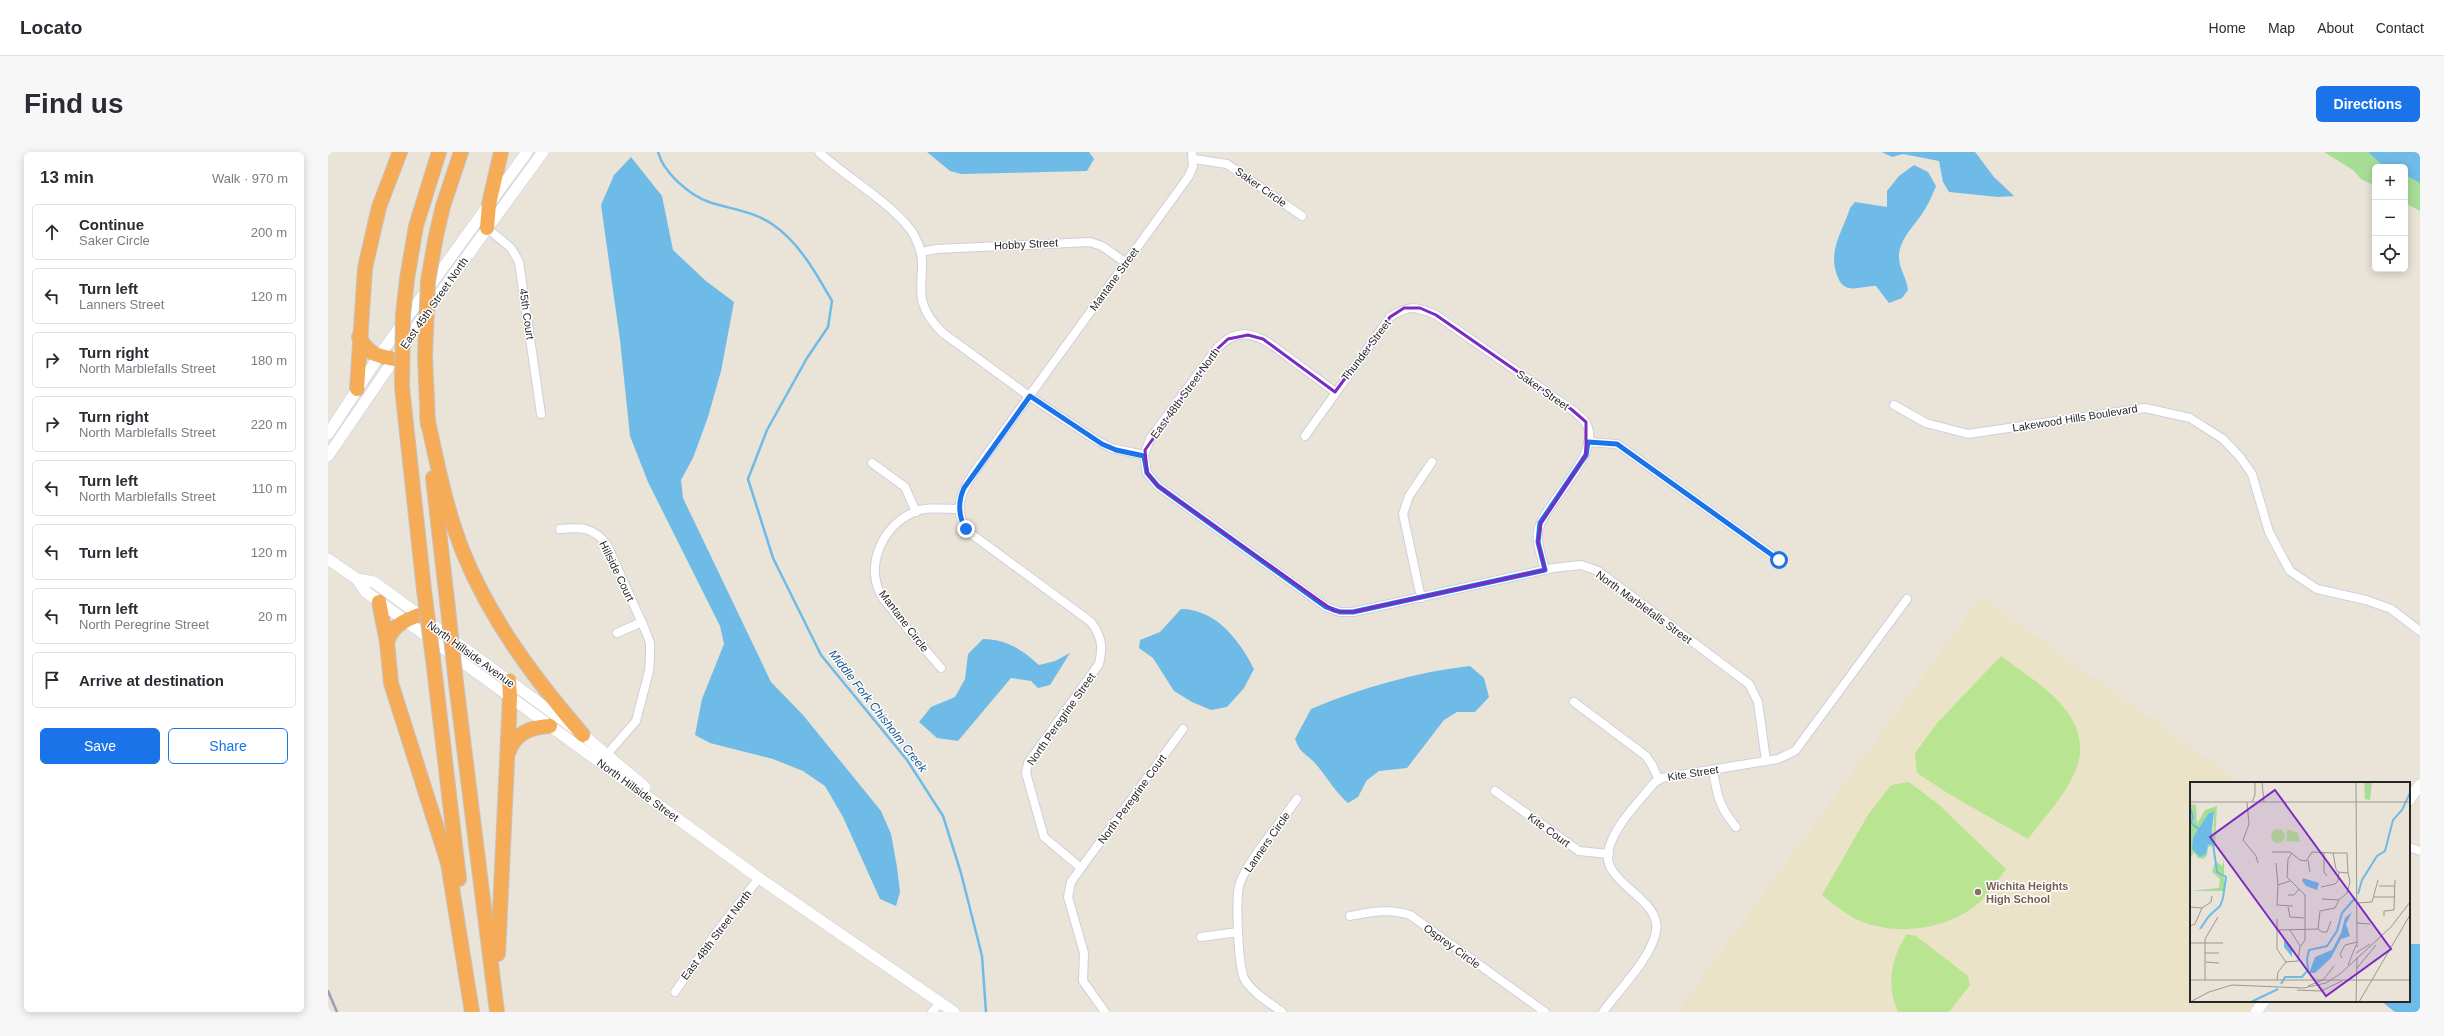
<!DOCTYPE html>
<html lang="en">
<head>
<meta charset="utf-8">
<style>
	body { margin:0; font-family:Helvetica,sans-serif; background:#f7f7f7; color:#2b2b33 }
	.controls { position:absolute; right:12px; top:12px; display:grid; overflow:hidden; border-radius:6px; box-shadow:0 2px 10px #0003 }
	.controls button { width:36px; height:36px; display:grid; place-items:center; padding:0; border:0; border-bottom:1px solid #e1e1e2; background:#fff; color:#2b2b33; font:20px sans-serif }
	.stop { position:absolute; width:12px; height:12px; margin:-9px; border:3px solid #1a73e8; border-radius:50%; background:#fff }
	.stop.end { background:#1a73e8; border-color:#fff; box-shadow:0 1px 4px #0008 }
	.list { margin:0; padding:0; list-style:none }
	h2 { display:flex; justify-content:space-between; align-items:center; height:52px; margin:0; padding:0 16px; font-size:17px }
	h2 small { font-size:13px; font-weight:400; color:#7c7c81 }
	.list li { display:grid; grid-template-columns:26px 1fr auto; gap:12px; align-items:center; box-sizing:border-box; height:56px; margin:0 8px 8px; padding:0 8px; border:1px solid #e1e1e2; border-radius:6px }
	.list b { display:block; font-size:15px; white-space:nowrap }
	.list p { margin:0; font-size:13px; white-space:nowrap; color:#7c7c81 }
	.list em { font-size:13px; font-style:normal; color:#7c7c81 }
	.actions { display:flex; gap:8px; padding:12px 16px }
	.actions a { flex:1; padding:9px 0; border:1px solid #1a73e8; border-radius:6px; text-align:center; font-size:14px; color:#1a73e8 }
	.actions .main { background:#1a73e8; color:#fff }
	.icon { flex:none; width:22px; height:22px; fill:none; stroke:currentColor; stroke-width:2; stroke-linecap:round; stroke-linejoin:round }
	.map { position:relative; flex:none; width:2092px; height:860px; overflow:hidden; border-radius:6px }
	header { display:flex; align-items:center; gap:24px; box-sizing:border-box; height:56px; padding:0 20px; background:#fff; border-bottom:1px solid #e1e1e2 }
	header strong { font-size:19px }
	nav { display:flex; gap:22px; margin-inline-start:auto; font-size:14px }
	.intro { display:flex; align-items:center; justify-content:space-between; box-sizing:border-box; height:96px; padding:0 24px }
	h1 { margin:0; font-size:28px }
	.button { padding:10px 18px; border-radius:6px; background:#1a73e8; color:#fff; font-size:14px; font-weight:700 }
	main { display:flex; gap:24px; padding:0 24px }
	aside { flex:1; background:#fff; border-radius:6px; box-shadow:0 2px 10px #0003 }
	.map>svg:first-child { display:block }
	.education { fill:#eae3c8 }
	.green { fill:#a7de96 }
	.pitch { fill:#b9e592 }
	.water { fill:#6fbbe7 }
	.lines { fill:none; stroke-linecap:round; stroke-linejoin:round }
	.stream { stroke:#6fbbe7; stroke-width:2.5 }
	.street-casing { stroke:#cecfdf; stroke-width:10 }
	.secondary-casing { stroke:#cecfdf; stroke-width:12 }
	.highway-casing { stroke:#c3c3c3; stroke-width:16 }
	.street { stroke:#fff; stroke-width:8 }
	.secondary { stroke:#fff; stroke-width:11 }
	.highway { stroke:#f6ac56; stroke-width:14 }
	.rail { stroke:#9c9db0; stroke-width:2.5 }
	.highway-bridge-casing { stroke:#c3c3c3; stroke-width:16; stroke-linecap:butt }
	.highway-bridge { stroke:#f6ac56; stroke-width:14 }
	.route { stroke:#1a73e8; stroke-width:5 }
	.marked { fill:none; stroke:#7b2cbf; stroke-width:3; stroke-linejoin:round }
	.education-dot { fill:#8d6e63; stroke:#fff; stroke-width:1.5 }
	.labels { text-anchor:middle; stroke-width:3; stroke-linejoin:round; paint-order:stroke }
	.street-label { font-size:11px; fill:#272727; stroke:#fff }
	.education-label { font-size:11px; font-weight:bold; fill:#785e54; stroke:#fff; text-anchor:start }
	.water-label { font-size:12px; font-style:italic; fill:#13578e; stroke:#fff }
	.inset-river { fill:none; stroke:#6fbbe7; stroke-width:2 }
	.inset-road { fill:none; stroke:#9b9891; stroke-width:1 }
	.view { fill:#7b2cbf; fill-opacity:0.15; stroke:#7b2cbf; stroke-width:2 }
	.inset-edge { fill:none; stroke:#272727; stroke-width:2 }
</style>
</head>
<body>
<header>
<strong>Locato</strong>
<nav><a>Home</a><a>Map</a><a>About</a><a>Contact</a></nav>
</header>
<div class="intro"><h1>Find us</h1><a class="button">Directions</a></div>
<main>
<aside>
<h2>13 min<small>Walk · 970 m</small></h2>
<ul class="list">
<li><svg class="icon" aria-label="ahead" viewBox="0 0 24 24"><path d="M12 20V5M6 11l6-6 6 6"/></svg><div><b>Continue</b><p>Saker Circle</p></div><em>200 m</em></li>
<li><svg class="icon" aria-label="left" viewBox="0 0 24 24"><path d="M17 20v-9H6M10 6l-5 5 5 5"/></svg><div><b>Turn left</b><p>Lanners Street</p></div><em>120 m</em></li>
<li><svg class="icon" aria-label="right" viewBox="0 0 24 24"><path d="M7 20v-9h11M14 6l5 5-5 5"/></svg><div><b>Turn right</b><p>North Marblefalls Street</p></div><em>180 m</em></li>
<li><svg class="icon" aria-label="right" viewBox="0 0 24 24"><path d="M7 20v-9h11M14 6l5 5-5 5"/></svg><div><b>Turn right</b><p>North Marblefalls Street</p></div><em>220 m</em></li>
<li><svg class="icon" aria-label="left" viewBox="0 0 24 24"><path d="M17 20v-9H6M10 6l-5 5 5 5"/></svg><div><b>Turn left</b><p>North Marblefalls Street</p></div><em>110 m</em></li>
<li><svg class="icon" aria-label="left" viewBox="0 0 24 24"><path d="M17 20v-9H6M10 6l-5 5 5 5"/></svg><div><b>Turn left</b></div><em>120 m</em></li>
<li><svg class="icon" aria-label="left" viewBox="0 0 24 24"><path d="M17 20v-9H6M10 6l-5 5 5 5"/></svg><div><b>Turn left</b><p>North Peregrine Street</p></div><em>20 m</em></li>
<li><svg class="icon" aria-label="arrive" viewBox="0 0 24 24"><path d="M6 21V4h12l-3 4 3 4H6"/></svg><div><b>Arrive at destination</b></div></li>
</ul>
<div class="actions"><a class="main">Save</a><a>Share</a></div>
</aside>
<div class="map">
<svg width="2092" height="860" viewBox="0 0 2092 860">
	<rect width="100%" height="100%" fill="#e9e3d8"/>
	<polygon class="education" points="1653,445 1913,631 1863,631 1863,849 1935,849 1927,860 1349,860"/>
	<g class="green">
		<polygon points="1996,0 2040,0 2056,15 2047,15 2047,34 2033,27 2025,18"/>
		<polygon points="2077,23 2092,31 2092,59 2077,51"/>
	</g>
	<g class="pitch">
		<path d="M1673 504C1710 532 1772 566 1746 622 1735 646 1715 667 1700 687L1621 642 1589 621 1587 601 1610 570Z"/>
		<path d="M1581 630 1610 652 1678 717C1671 726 1664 738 1656 746 1627 776 1573 785 1535 770 1519 764 1507 753 1494 743L1540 663 1563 633Z"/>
		<path d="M1579 782 1588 784 1640 824 1642 833 1621 860H1570C1558 833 1563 806 1579 782Z"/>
	</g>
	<g class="water">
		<polygon points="599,0 761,0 766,7 759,19 633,22 622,19"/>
		<polygon points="1554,0 1647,0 1666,25 1686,44 1670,45 1621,40 1615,30 1611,9 1575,2 1564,5"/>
		<polygon points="2040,0 2092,0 2092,31 2077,23 2077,15 2056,15"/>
		<polygon points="303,5 334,44 345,98 378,129 406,150 393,219 380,265 365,306 353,328 355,346 443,530 475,563 553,659 563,682 569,715 572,740 568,754 552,747 515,665 497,634 475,619 445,607 382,591 367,583 374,547 396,492 392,474 320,330 302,284 292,188 273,53 286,23"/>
		<path d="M1586 13 1600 20 1608 34C1604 44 1600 53 1594 62 1585 75 1571 88 1571 105 1571 117 1579 126 1580 138L1574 146 1561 151 1548 134C1539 133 1526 139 1518 135 1512 132 1510 126 1508 120 1501 96 1515 79 1522 56L1527 50 1559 55V39L1571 24Z"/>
		<path d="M853 457C888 457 912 489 926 517L916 536 899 555 883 558 864 550 846 539 825 506 811 496 812 488 832 480Z"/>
		<path d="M655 487C678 487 695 498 711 513L727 509 742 501 722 533 710 536 703 529 683 526 630 589 609 586 591 570 603 555 627 545 637 527 640 502Z"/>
		<path d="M1142 514 1156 526 1161 545 1147 560H1129L1116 568 1079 616 1051 619 1039 628 1030 645 1020 651C1006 639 998 623 986 610 976 600 972 601 967 587L983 557C1033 536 1088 520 1142 514Z"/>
		<polygon points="2081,792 2092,792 2092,860 2067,860 2053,849 2081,849"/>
	</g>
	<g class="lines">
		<path class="stream" d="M330 0C335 20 361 43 381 50 402 57 425 59 444 72 471 90 488 121 504 149L500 175 479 206 439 278 420 327 445 406 493 503 579 608 615 664 633 721 654 804 658 860"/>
		<defs>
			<g id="street">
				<path d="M491 0C516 24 573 57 587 85 607 122 574 142 615 181L701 244 768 288 783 296 816 303 819 321 830 334 998 455 1012 460H1025L1225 416 1253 413 1270 419 1421 532 1430 550 1438 609"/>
				<polyline points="866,7 899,12 974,64"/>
				<polyline points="159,76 183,96 191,110 213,262"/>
				<polyline points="593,100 609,97 762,90 774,94 798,111"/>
				<polyline points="1566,253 1598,271 1640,282 1817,256 1862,266 1895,287 1912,305 1924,322 1941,380 1962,419 1989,437 2038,448 2063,457 2092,479"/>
				<path d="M977 284 1062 165C1081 153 1087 154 1108 163L1243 257C1248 261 1254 265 1257 270 1278 299 1217 349 1210 379 1208 391 1214 406 1217 418"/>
				<polyline points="1260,290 1289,292 1451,408"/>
				<path d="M816 303 822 287 887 199C914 166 939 189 964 208 979 219 993 229 1007 240"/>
				<polyline points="544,311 577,335 588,360"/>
				<path d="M232 377C253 375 266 375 279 393L318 480 322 491V505L321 519 308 569 275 607"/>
				<polyline points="1093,446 1075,362 1081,344 1104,310"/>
				<polyline points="289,481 314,470"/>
				<path d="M613 516C597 497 581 479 566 460 562 454 554 447 552 441 538 411 555 375 584 361 598 354 617 357 632 357"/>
				<polyline points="1246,550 1318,604 1324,613 1331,628"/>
				<path d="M1385 618C1389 643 1391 655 1408 675"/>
				<polyline points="1167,639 1251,699 1281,702"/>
				<polyline points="2081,695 2092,699"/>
				<polyline points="753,716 855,577"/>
				<path d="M1022 764C1043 760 1061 756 1082 763L1217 860"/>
				<polyline points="873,785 910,780"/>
				<polyline points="347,840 388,781 431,726"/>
				<polyline points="604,860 612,851"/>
				<path d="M777 860 755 829 756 801 740 745 743 730 753 716 716 685 698 621 700 611 771 512C775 495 774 485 763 470L642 381C619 356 639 330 654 309L861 24 865 14 864 0"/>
				<path d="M954 860C942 851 925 841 917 828 910 817 907 743 912 731 920 708 954 669 969 647"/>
				<path d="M1275 860C1291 838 1324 805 1328 779 1334 745 1270 731 1281 696 1288 672 1310 651 1326 631L1333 626 1450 607 1467 599 1579 447"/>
			</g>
			<g id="secondary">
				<polyline points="0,282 51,204 199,0"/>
				<polyline points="0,304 99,159 215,0"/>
				<polyline points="0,407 29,427 38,440 431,726 626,860"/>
				<polyline points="29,427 46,430 255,583 317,635"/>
				<polyline points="2081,648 2092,633"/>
				<polyline points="1928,860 1936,849"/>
			</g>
			<g id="highway">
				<polyline points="159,76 161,52 173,0"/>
				<polyline points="108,84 115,54 133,0"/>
				<polyline points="79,127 88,74 111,0"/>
				<path d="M31 185C42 203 46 203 66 207"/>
				<polyline points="97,204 100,273"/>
				<polyline points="74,235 96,438"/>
				<polyline points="29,237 37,116 51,55 72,0"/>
				<path d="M99 265C109 311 118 357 135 400 163 469 207 527 255 583"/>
				<polyline points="105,326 120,457"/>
				<polyline points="51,450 59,490 63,531 120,711 144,860"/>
				<path d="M59 490C64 474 75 469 91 463"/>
				<polyline points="106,515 131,727"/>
				<polyline points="128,531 169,860"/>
				<path d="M181 599C188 580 204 575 222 574"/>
				<polyline points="170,802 182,545 181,529"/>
			</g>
		</defs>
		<use href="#street" class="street-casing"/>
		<use href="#secondary" class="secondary-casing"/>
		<use href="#highway" class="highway-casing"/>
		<use href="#street" class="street"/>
		<use href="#secondary" class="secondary"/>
		<use href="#highway" class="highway"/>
		<polyline class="rail" points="0,839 9,860"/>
		<defs>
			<g id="highway-bridge">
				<polyline points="97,204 100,129 108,84"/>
				<polyline points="74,235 75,163 79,127"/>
				<polyline points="96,438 106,515"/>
				<polyline points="120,457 128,531"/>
			</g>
		</defs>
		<use href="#highway-bridge" class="highway-bridge-casing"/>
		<use href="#highway-bridge" class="highway-bridge"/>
	</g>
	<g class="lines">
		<path class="route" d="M638 377C630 365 630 349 636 336L702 244 774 292 788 298 816 304 819 321 830 334 998 455 1012 460H1025L1217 418 1210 390 1212 371 1258 303 1260 290 1289 292 1451 408"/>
	</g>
	<path class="marked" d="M1076 156H1092L1108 163 1243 257 1258 270V303L1213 371 1210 390 1217 418 1025 460 1006 459 830 334 819 321 817 298 887 199 900 187 920 183 935 187 1007 240 1062 165Z"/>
	<circle class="education-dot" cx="1650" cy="740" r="4"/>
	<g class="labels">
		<g class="street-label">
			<text transform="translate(933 35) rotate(35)" y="4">Saker Circle</text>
			<text transform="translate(698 92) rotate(-3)" y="4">Hobby Street</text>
			<text transform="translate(786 127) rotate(-54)" y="4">Mantane Street</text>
			<text transform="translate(106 151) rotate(-55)" y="4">East 45th Street North</text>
			<text transform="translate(199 162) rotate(82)" y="4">45th Court</text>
			<text transform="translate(1038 198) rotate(-53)" y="4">Thunder Street</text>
			<text transform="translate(1215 238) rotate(35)" y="4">Saker Street</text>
			<text transform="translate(857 241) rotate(-54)" y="4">East 48th Street North</text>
			<text transform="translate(1747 266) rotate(-9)" y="4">Lakewood Hills Boulevard</text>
			<text transform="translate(289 419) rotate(64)" y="4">Hillside Court</text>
			<text transform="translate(1316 455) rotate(36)" y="4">North Marblefalls Street</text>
			<text transform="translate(576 469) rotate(53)" y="4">Mantane Circle</text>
			<text transform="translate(143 502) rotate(36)" y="4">North Hillside Avenue</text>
			<text transform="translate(733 567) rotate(-55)" y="4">North Peregrine Street</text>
			<text transform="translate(1365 621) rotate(-9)" y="4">Kite Street</text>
			<text transform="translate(310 638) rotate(36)" y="4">North Hillside Street</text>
			<text transform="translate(804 647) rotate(-54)" y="4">North Peregrine Court</text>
			<text transform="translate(1221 678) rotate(36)" y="4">Kite Court</text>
			<text transform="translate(939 690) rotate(-55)" y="4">Lanners Circle</text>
			<text transform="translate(388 783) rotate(-53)" y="4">East 48th Street North</text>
			<text transform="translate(1124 794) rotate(36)" y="4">Osprey Circle</text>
		</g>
		<g class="education-label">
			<text x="1658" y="738">Wichita Heights<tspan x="1658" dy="13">High School</tspan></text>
		</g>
		<g class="water-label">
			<text transform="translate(550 559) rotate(52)" y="4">Middle Fork Chisholm Creek</text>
		</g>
	</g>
	<g transform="translate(1862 630)">
		<rect width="220" height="220" fill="#e9e3d8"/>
		<path d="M174 0H182L180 18 175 17ZM0 22 6 23 7 42 15 28 27 24 25 64 18 65 17 74 13 77 8 76 4 70 0 77ZM24 30 23 60 16 65V72L9 73 4 68 3 55 18 32ZM34 77V109H0L29 106 30 97 22 90 24 83 27 80 32 84Z" fill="#a7de96" fill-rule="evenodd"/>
		<path d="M81 54a7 7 0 1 1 14 0a7 7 0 1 1-14 0ZM97 47 108 51 110 60 96 59Z" fill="#b9e592"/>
		<path d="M24 29 22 48 23 62 18 63 16 72 10 75 2 67 3 55 18 32ZM113 96 129 101 127 108 116 104 112 99ZM162 130 156 142 160 154 151 157 141 176 125 191H119L125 175 142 168 151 151 155 136ZM94 156 102 165V175L94 165Z" fill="#6fbbe7"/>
		<path class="inset-river" d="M0 26 3 35 1 41 10 48M168 112 172 98 187 74 195 69 203 38 212 28 220 11M10 147 19 134 30 124 33 116 36 95 27 90 23 62M91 202 95 195H112L118 188 117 177 119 168 137 164 147 149 152 131 165 116M61 220 88 207"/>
		<path class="inset-road" d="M72 0 74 20M166 0 167 165M0 20H166M57 20 59 42 53 58 66 74 68 81M62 20 65 13V0M166 20H220M82 70H100L110 78 116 79 122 70 143 71M134 70V90L137 94M143 71H157L158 91M118 78 120 90M86 81 88 103M88 103 87 123 103 124M88 103 100 99M189 104H205M131 105 145 102 148 99 149 90M98 113H104L109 107M184 115H205M132 117 149 118M167 121 182 120 188 98M0 125 12 126M98 125 100 135 114 136M12 126 21 120 22 114M194 134V129L204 128 205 98M87 137V167L96 180M167 141 180 142M0 144 5 142 12 126M128 147 130 129 145 126 149 118 157 111 160 100 158 91 148 90 146 87 143 71M128 147 132 150H137L141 139M88 148 128 147M100 148 110 164M0 161H33M15 171H29M166 171 180 162M152 176 150 172 155 163 167 160M16 180 29 181M158 183 166 163M167 186 186 163M0 198H220M15 198V157L28 135M87 198 88 190 96 180 108 179 110 165 115 158V113L97 95 98 77 102 71M133 198 144 184M118 204 133 198M107 208 131 209 152 199M0 220 19 210 42 203 114 206 136 201 150 192 201 145 220 120M166 220 167 175M169 220 220 133"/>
		<path class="view" d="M85 8 201 167 136 214 20 55Z"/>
		<rect width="220" height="220" class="inset-edge"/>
	</g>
</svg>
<div class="controls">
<button>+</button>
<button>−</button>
<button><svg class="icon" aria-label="locate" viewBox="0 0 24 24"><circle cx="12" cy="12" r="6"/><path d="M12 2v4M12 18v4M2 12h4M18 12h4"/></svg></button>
</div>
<div class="stop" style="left:1451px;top:408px"></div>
<div class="stop end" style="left:638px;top:377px"></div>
</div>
</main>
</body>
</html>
